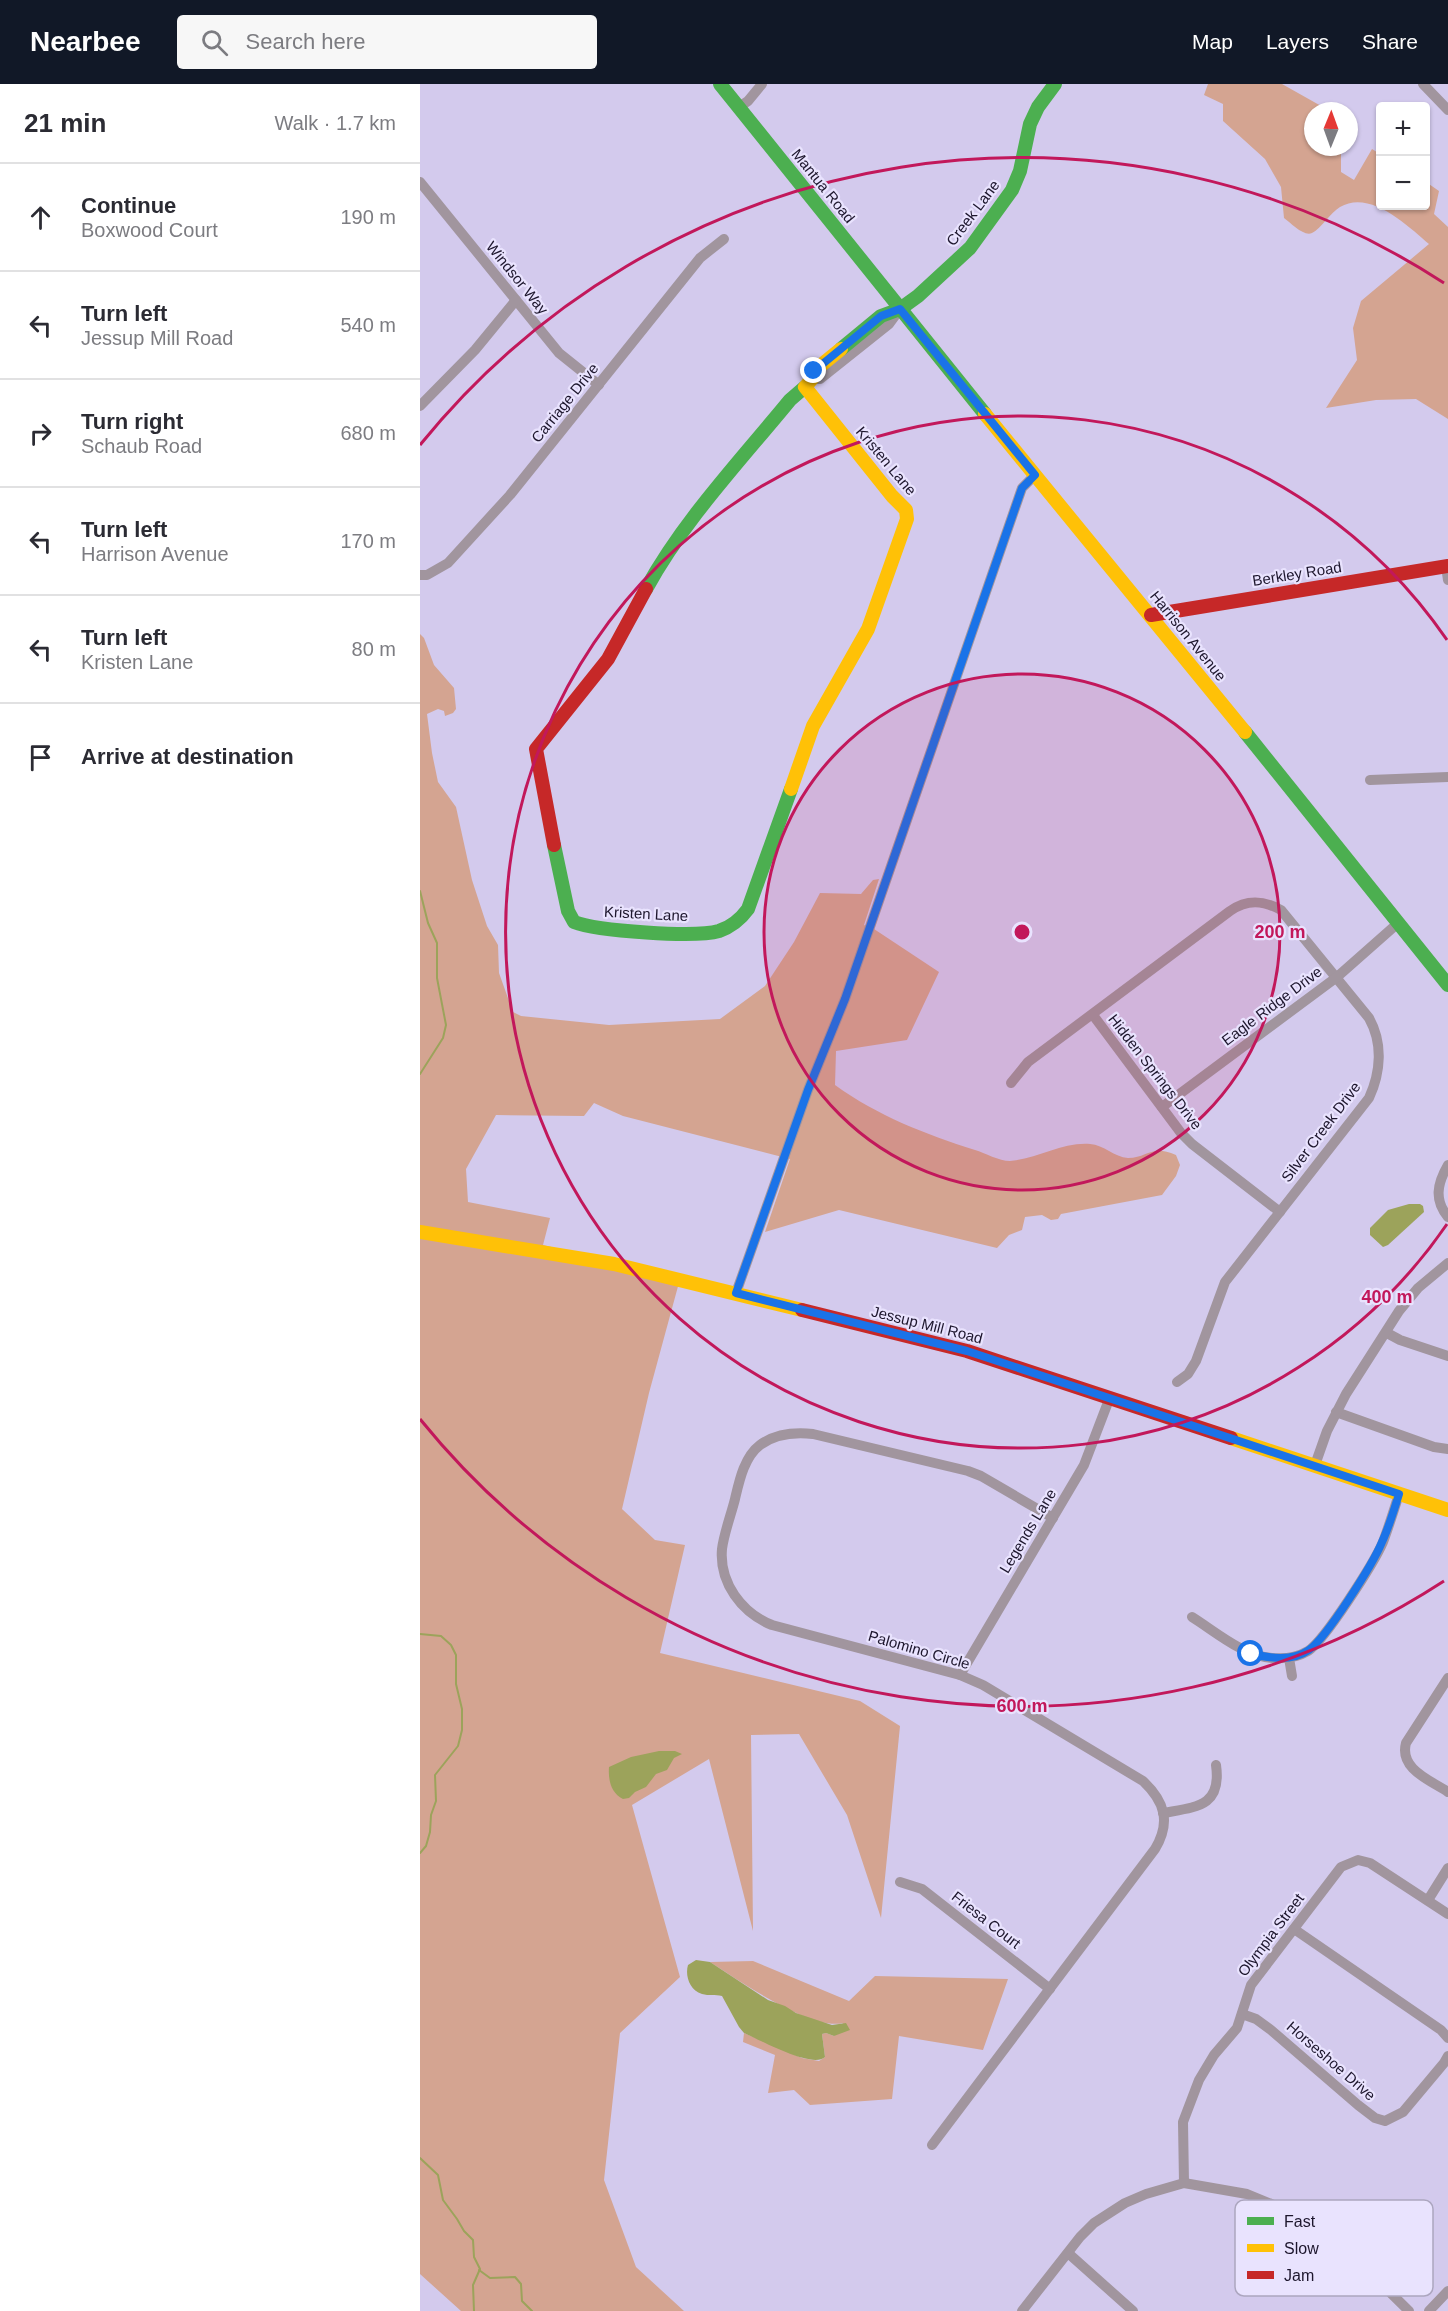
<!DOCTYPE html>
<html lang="en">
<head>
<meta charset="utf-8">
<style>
	body { margin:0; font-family:Helvetica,sans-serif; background:#f7f7f7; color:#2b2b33 }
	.controls { position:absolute; right:18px; top:18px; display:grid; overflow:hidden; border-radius:6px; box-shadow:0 2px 4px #0004 }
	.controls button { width:54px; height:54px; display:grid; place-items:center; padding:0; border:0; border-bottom:2px solid #e1e1e2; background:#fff; color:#2b2b33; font:30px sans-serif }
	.compass { position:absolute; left:884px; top:18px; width:54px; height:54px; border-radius:50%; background:#fff; box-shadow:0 2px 4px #0004; rotate:1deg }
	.stop { position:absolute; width:18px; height:18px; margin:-14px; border:4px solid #1a73e8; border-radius:50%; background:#fff }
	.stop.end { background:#1a73e8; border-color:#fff; box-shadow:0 2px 6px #0008 }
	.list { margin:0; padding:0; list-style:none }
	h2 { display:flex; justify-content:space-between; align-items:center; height:78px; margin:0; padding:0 24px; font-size:26px }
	h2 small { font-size:20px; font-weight:400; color:#7c7c81 }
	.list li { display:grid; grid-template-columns:39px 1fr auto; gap:18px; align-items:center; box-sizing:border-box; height:108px; padding:0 24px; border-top:2px solid #e1e1e2 }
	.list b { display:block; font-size:22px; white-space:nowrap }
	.list p { margin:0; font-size:20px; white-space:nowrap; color:#7c7c81 }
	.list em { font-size:20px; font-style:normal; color:#7c7c81 }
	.icon { flex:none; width:33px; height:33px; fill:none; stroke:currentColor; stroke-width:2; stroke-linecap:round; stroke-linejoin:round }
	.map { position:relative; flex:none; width:1028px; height:2227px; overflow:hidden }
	header { display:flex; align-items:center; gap:36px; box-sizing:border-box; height:84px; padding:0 30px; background:#111827; color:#fff }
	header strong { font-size:28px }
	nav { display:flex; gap:33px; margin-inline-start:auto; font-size:21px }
	.search { width:420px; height:54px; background:#f7f7f7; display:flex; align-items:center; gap:15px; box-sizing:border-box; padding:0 21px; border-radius:6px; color:#7c7c81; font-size:22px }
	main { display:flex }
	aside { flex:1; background:#fff }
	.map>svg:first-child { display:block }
	.green { fill:#d4a491 }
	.water { fill:#9ca35b }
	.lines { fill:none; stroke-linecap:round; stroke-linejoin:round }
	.stream { stroke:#9ca35b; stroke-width:2 }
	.street { stroke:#a1959e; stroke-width:10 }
	.fast { stroke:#4caf50; stroke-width:14 }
	.slow { stroke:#ffc107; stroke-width:14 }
	.jam { stroke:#c62828; stroke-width:14 }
	.route { stroke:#1a73e8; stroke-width:8 }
	.ring { fill:none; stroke:#c2185b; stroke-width:3 }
	.labels { text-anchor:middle; stroke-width:4.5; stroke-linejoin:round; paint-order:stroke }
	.street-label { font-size:15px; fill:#1d162d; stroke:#e9e3fe }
	.key { fill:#e9e3fe; stroke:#aca6bf; stroke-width:1.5 }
	.key-label { font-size:16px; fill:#1d162d }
	.centre { fill:#c2185b; stroke:#e9e3fe; stroke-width:3 }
	.ring-label { font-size:18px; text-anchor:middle; font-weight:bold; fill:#c2185b; stroke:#e9e3fe; stroke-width:4.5; stroke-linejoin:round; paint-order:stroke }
</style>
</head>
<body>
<header>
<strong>Nearbee</strong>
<div class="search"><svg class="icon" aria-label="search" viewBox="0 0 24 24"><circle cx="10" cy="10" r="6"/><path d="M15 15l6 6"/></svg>Search here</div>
<nav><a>Map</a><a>Layers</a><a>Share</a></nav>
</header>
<main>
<aside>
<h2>21 min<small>Walk · 1.7 km</small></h2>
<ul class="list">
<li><svg class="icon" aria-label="ahead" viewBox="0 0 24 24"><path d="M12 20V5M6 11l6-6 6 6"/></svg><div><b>Continue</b><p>Boxwood Court</p></div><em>190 m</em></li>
<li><svg class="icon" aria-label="left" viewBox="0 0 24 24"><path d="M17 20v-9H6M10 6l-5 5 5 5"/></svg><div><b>Turn left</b><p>Jessup Mill Road</p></div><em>540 m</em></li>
<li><svg class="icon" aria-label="right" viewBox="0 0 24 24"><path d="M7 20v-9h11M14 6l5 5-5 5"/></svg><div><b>Turn right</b><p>Schaub Road</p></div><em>680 m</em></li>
<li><svg class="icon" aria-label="left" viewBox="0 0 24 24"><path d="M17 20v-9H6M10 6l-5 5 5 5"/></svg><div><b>Turn left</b><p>Harrison Avenue</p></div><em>170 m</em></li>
<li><svg class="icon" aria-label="left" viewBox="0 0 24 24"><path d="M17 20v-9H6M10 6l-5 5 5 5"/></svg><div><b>Turn left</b><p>Kristen Lane</p></div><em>80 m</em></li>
<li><svg class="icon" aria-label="arrive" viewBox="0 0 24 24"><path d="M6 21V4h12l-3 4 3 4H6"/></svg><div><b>Arrive at destination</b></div></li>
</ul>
</aside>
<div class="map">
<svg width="1028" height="2227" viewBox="0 0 1028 2227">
	<rect width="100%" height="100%" fill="#d3caed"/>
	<g class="green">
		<path d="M788 0H862L910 27H893V63H921V88L934 96 952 65 960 70V122H1006V98L1019 107 1014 130 1028 143V335L996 315 956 316 906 324 937 276 933 244 941 217 1009 160C988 142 950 105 920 123 910 129 901 145 892 149 884 153 871 139 864 134L861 103 845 75 803 37V20L784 11Z"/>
		<path d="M0 550 4 554 14 581 34 604 36 625 33 629 25 632 24 627 18 625 7 630 12 669 18 698 36 723 52 796 67 842 78 861 79 889 93 928 101 932 189 941 300 935 345 902 374 858 400 809 441 810 453 796 459 795 444 841 454 845 519 888 487 956 416 967 415 1001C458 1032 505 1050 555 1066 565 1069 579 1077 590 1077 617 1075 642 1058 670 1060 684 1061 694 1073 708 1074 728 1074 731 1060 756 1071L760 1081 756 1092 742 1111 641 1130 638 1135 631 1136 622 1131 605 1133 602 1146 589 1151 577 1164 419 1126 345 1148 370 1075 203 1032 174 1019 164 1032 76 1031 46 1085 48 1118 130 1134 123 1161 260 1195 229 1309 202 1425 235 1456 265 1461 240 1569 440 1617 480 1642 461 1834 427 1731 379 1650 331 1651 333 1847 289 1675 212 1721 260 1893 200 1949 184 2096 216 2183 264 2227H41L0 2190Z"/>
		<path d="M333 1877 429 1917 455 1892 588 1895 563 1966 479 1952 472 2015 390 2021 374 2006 348 2009 355 1971 323 1958 324 1949 382 1974 399 1977 405 1973 402 1950 406 1949 414 1952 423 1939C391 1947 318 1896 290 1878Z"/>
	</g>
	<g class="water">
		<polygon points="989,1120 1000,1120 1003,1122 1004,1128 968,1161 963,1163 950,1151 950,1144 968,1126"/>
		<path d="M239 1667H255L262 1670 254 1674 247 1686 236 1690 226 1703 215 1708 209 1714 203 1715C191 1709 188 1696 189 1683L211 1673Z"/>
		<path d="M276 1876 290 1878 348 1916 365 1922 376 1929 412 1941 426 1939 430 1946 414 1952 406 1949 402 1950 405 1973C392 1985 340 1956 324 1949L319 1943 302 1912C295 1910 289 1912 282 1910 269 1906 265 1891 268 1881Z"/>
	</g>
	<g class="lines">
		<g class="stream">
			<polyline points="0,807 8,839 17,859 17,894 26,941 23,954 0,990"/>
			<polyline points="0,1550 21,1552 31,1561 36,1571 36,1600 42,1625 42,1646 38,1662 15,1691 16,1717 11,1731 10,1748 6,1762 0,1769"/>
			<polyline points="0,2074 18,2091 23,2116 37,2135 44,2147 53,2156 54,2173 60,2185 53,2201 54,2227"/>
			<polyline points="59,2186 70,2194 95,2193 101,2200 102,2217 112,2227"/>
		</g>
		<g class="street">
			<polyline points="1003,0 1028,26"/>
			<polyline points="319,23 328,17 342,0"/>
			<polyline points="0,98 139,269 179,301"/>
			<polyline points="392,295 400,295 469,240 480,225"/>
			<polyline points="0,322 55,266 96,216"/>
			<polyline points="1026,482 1028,496"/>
			<polyline points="0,491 7,491 28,479 90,411 280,174 304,155"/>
			<polyline points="950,696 1028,693"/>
			<polyline points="673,931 761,1049 772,1060 860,1128"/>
			<path d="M591 999 608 978 810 827C827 815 843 816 861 826L949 934C963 959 961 988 949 1014L805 1198 776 1277 768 1290 757 1298"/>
			<polyline points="742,1023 917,893 977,840"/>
			<path d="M1028 1081C1017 1100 1014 1116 1028 1133"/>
			<polyline points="316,1209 388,1006 425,915 602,404 615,391"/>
			<polyline points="967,1249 980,1256 1028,1272"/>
			<polyline points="916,1328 1014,1363 1028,1365"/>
			<polyline points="895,1381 907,1347 926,1310 979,1227 998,1204 1028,1179"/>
			<path d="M772 1533C796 1548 823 1572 852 1574 864 1575 878 1573 888 1567 905 1556 954 1479 963 1458 969 1442 974 1426 979 1410"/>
			<polyline points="869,1574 872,1592"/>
			<polyline points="540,1591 664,1381 690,1313"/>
			<path d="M1028 1594 986 1659C979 1685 1010 1696 1028 1708"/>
			<path d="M743 1729C776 1723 802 1723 796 1681"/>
			<polyline points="480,1798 502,1805 630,1905"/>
			<polyline points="1008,1816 1028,1784"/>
			<polyline points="874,1845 1021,1946 1028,1954"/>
			<polyline points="822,1930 836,1935 851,1946 938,2021 955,2034 965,2037 983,2028 1024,1979 1028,1972"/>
			<path d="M512 2061 735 1765C751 1738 745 1718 723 1697L563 1601 540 1591 352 1541C322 1529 299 1499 302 1465 304 1449 311 1431 315 1415 319 1398 324 1373 340 1361 355 1350 375 1348 393 1350L548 1387 561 1392 633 1434"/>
			<polyline points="764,2099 763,2038 779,1996 794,1971 817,1944 831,1901 921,1783 938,1776 950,1779 1028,1830"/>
			<polyline points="648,2169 713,2227"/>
			<polyline points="602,2227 660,2153 674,2139 705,2119 726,2110 764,2099 827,2110 885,2134 920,2159 989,2227"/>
			<polyline points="1009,2227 1028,2207"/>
		</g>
		<g class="fast">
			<polyline points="300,0 565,330"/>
			<polyline points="421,265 461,232 480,225 498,212 550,164 592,106 600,87 610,40 618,23 635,0"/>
			<path d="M226 505C264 436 320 377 370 316L385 303"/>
			<polyline points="825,648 1028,901"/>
			<path d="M134 761 148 827 154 838C177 847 275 854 299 847 311 843 320 836 328 825L371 705"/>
		</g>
		<g class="slow">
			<polyline points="565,330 825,648"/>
			<polyline points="371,705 393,642 448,545 487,435 486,426 472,412 385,303 392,295 394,287 421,265"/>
			<polyline points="0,1148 194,1180 382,1226"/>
			<polyline points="811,1354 1028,1426"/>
		</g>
		<g class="jam">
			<polyline points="731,531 1028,482"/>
			<polyline points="134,761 116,665 188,575 226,505"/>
			<polyline points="382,1226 547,1267 811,1354"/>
		</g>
	</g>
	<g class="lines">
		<path class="route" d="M394 287 461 232 480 225 615 391 602 404 425 915 388 1006 316 1209 547 1267 979 1410C974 1426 969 1443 962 1458 953 1480 907 1553 889 1566 872 1578 850 1574 831 1570"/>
	</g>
	<circle cx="602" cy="848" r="258" fill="#c2185b" fill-opacity=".12"/>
	<g class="ring">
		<circle cx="602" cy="848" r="258"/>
		<path d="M1027 1140A516 516 0 1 1 1027 556"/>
		<path d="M1024 1497A774 774 0 0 1 0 1335M0 361A774 774 0 0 1 1024 199"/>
	</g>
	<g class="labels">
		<g class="street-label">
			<text transform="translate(403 102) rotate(51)" y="5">Mantua Road</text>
			<text transform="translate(553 129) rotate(-53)" y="5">Creek Lane</text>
			<text transform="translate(97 194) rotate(51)" y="5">Windsor Way</text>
			<text transform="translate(145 319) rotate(-51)" y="5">Carriage Drive</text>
			<text transform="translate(466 377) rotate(50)" y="5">Kristen Lane</text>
			<text transform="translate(877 490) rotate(-9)" y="5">Berkley Road</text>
			<text transform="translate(768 552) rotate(51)" y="5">Harrison Avenue</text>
			<text transform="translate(226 830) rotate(3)" y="5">Kristen Lane</text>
			<text transform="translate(852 922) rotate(-37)" y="5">Eagle Ridge Drive</text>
			<text transform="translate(735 988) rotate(52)" y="5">Hidden Springs Drive</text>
			<text transform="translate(901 1048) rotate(-53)" y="5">Silver Creek Drive</text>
			<text transform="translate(507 1241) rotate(14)" y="5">Jessup Mill Road</text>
			<text transform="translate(608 1447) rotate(-59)" y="5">Legends Lane</text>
			<text transform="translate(499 1566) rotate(16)" y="5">Palomino Circle</text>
			<text transform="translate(566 1836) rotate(38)" y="5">Friesa Court</text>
			<text transform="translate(851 1851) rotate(-53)" y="5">Olympia Street</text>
			<text transform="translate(911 1977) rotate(41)" y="5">Horseshoe Drive</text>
		</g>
	</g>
	<rect x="815" y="2116" width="198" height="96" rx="9" class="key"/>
	<rect x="827" y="2133" width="27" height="8" fill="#4caf50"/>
	<rect x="827" y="2160" width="27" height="8" fill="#ffc107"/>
	<rect x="827" y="2187" width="27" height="8" fill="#c62828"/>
	<g class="key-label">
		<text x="864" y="2143">Fast</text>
		<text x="864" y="2170">Slow</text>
		<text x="864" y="2197">Jam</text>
	</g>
	<circle cx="602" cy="848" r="9" class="centre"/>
	<g class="ring-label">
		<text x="860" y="854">200 m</text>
		<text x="967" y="1219">400 m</text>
		<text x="602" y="1628">600 m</text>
	</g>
</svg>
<div class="controls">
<button>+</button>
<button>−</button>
</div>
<svg class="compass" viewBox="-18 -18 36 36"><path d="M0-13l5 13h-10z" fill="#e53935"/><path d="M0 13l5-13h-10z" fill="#7c7c81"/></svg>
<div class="stop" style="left:831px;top:1570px"></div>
<div class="stop end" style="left:394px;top:287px"></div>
</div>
</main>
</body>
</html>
